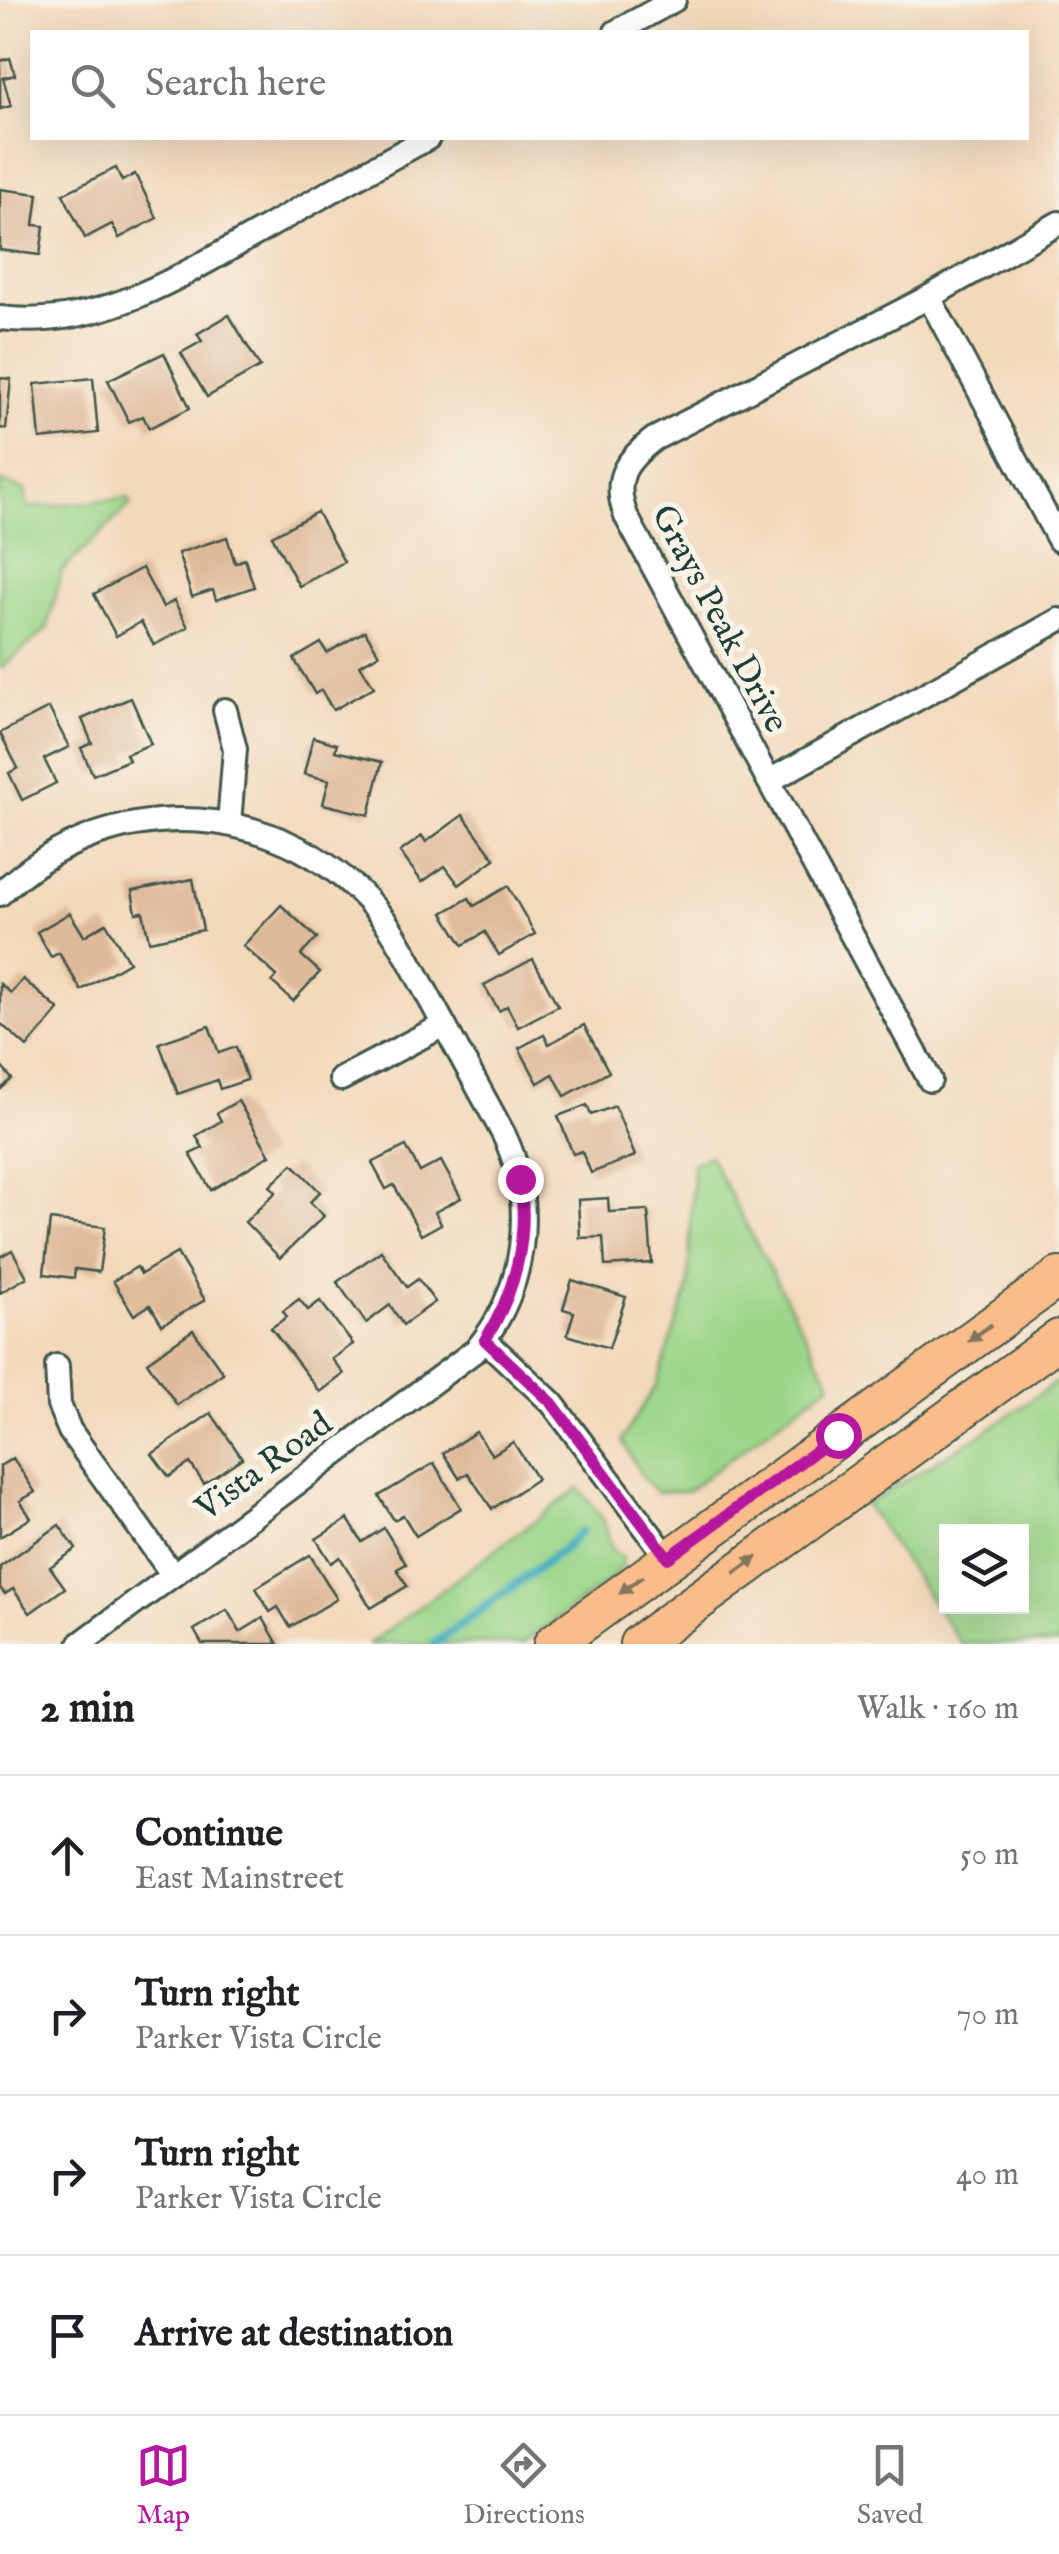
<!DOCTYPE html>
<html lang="en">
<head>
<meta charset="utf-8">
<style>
	body { margin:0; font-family:"IM FELL English",serif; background:#f2f2f2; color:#202124 }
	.controls { position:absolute; right:30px; bottom:30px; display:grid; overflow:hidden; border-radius:0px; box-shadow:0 10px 40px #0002 }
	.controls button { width:90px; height:90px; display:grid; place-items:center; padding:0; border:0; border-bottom:2px solid #e0e0e0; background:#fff; color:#202124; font:50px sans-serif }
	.stop { position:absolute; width:30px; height:30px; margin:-22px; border:8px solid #b5179e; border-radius:50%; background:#fff }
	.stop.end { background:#b5179e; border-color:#fff; box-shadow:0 2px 10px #0008 }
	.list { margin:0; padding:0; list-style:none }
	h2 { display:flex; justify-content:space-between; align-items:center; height:130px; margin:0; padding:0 40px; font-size:42px }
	h2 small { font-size:32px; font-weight:400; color:#757577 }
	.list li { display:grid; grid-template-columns:65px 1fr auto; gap:30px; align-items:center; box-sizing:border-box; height:160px; padding:0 40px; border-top:2px solid #e0e0e0 }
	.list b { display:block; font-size:38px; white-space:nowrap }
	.list p { margin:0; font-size:32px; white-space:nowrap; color:#757577 }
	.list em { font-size:32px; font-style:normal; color:#757577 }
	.icon { flex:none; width:55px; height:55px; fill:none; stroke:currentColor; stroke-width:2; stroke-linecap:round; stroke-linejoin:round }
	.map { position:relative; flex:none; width:1059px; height:1644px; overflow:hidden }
	.search { position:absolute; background:#fff; box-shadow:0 10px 40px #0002; left:30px; right:30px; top:30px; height:110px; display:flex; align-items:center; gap:25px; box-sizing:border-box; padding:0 35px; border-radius:0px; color:#757577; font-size:38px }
	.sheet { height:770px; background:#fff }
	nav { display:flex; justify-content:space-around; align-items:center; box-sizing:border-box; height:140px; border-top:2px solid #e0e0e0; background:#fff; font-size:28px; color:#757577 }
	nav a { display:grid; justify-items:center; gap:5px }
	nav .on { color:#b5179e }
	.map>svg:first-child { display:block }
	.green { fill:#9cd689; stroke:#5e8a5e; stroke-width:2.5; fill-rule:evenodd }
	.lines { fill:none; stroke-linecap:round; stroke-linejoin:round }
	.stream { stroke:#3dacbb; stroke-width:9 }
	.building { fill:#dfba9a }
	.street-casing { stroke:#3f5448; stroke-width:28 }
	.primary-casing { stroke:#3f5448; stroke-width:42 }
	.street { stroke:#fff; stroke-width:22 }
	.primary { stroke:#f9bc8a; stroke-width:38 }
	.oneway { fill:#81765b }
	.route { stroke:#b5179e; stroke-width:12 }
	.labels { text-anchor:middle; stroke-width:10; stroke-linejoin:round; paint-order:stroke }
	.street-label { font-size:35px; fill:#1f3d34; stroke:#f7f3e8 }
</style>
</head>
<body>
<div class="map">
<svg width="1059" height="1644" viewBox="0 0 1059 1644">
	<rect width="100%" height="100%" fill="#f7f3e8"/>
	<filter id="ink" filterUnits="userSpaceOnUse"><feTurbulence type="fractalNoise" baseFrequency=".01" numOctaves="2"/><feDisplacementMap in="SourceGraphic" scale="20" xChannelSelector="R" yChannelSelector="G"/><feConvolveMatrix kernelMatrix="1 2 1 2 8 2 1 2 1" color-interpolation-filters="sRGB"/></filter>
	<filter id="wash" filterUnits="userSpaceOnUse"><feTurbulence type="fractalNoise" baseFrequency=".0048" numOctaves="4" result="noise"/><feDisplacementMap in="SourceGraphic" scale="40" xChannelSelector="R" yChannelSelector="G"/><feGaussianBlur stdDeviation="2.25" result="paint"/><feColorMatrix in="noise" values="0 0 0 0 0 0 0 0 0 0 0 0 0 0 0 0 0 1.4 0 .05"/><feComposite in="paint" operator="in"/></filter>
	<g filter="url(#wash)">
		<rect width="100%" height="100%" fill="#f3d9bb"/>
		<g class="green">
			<polygon points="0,481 25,490 28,508 129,498 131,504 62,571 47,629 0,669"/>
			<polygon points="709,1155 831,1383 687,1491 656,1492 641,1475 622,1440 657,1383 688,1289 693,1164"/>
			<path d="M1059 1380V1644H961L866 1505 991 1428ZM946 1532H1022V1606H946Z"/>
			<polygon points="579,1488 604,1521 612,1550 623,1558 622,1565 612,1578 522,1644 369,1644"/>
		</g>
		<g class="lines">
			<polyline class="stream" points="434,1644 565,1548 581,1531"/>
		</g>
		<g id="blocks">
			<g class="building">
				<polygon points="10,58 15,75 3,78 11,106 0,109 0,61"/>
				<polygon points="116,168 122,181 135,174 157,218 119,238 112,224 85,238 63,194"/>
				<polygon points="0,189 38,194 34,225 44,226 40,255 0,250"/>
				<polygon points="229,315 260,367 207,397 181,353 202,341 197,334"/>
				<polygon points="164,353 190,408 149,428 143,416 129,422 108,380"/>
				<polygon points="0,378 11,379 6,429 0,428"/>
				<polygon points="93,378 98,433 40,439 35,384"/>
				<polygon points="317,512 344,562 299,586 272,536"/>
				<polygon points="227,537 235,563 245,559 254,587 216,600 213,590 192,597 178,553"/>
				<polygon points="142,568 163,607 174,601 188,627 154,645 141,622 116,636 94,594"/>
				<polygon points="365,631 379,654 360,665 374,687 333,710 321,690 315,694 294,659 321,643 327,653"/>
				<polygon points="131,698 151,744 126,754 129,760 93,775 81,748 92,743 82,719"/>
				<polygon points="49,708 69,747 44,759 56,783 22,800 9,773 18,768 0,733"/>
				<polygon points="313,737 337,744 335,751 382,762 369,815 323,804 329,780 304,774"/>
				<polygon points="463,815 495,859 459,885 445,866 422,882 400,852 422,836 426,842"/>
				<polygon points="193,879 203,930 149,941 143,912 136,913 132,891"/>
				<polygon points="508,886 535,934 499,955 485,932 463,945 443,913 469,898 474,906"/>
				<polygon points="281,905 317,938 301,955 320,972 293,1001 272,982 277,976 243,946"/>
				<polygon points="70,913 84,936 106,923 129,962 81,990 59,953 51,957 37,932"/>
				<polygon points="533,959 558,1006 518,1027 507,1006 499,1011 484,985"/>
				<polygon points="23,979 59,1010 27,1047 0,1023 0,984 11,993"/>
				<polygon points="584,1025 609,1072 565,1096 553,1074 538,1083 519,1048 544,1035 549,1044"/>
				<polygon points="209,1026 219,1053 236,1047 247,1080 220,1089 217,1080 178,1094 159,1043"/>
				<polygon points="0,1065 12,1079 0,1090"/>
				<polygon points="238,1101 270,1155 211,1190 190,1154 203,1148 196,1136 221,1121 217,1113"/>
				<polygon points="587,1105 591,1115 615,1106 635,1156 591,1173 582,1151 573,1154 558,1116"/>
				<polygon points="406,1146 420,1172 441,1161 461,1198 435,1212 441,1224 421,1235 394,1185 386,1189 372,1163"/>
				<polygon points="293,1164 320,1192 310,1202 324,1216 280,1258 245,1222 276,1192 270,1186"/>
				<polygon points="608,1198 609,1212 648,1210 652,1263 605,1266 603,1237 580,1238 578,1200"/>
				<polygon points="50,1220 105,1227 99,1272 75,1269 74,1278 44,1274"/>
				<polygon points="12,1250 27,1277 0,1293 0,1257"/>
				<polygon points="381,1251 407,1287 418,1279 435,1302 403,1325 390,1305 366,1323 337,1282"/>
				<polygon points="177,1253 205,1300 162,1325 150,1305 134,1315 113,1281 137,1267 141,1274"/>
				<polygon points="572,1280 626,1297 609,1348 567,1335 574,1312 563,1309"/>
				<polygon points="299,1299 308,1310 320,1301 353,1344 332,1359 344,1374 320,1392 271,1328 287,1317 283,1311"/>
				<polygon points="193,1330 223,1373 177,1405 147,1362"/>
				<polygon points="211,1413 242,1458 204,1484 190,1463 169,1477 152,1454"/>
				<polygon points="476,1432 492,1455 513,1442 537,1479 492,1509 468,1473 459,1478 443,1453"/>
				<polygon points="13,1458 35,1492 20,1501 31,1518 0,1537 0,1466"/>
				<polygon points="434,1463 461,1508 416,1536 403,1515 394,1520 379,1496"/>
				<polygon points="348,1519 362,1542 384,1528 406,1564 397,1569 407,1586 371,1608 340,1557 331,1563 316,1539"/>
				<polygon points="59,1525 76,1549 50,1567 65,1588 30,1613 13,1589 5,1594 0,1588 0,1567"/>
				<polygon points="310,1555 337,1599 290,1627 278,1607 270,1612 256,1588"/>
				<polygon points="227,1610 240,1632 263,1618 278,1644 202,1644 194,1630"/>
			</g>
		</g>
	</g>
	<g filter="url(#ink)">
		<use href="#blocks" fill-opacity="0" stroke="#3f5448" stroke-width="2.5"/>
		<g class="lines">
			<defs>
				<g id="street">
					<polyline points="616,32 674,0"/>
					<polyline points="929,297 1059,540"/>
					<path d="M0 318C98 330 177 278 259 232 315 200 371 169 428 138"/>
					<polyline points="225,710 235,749 229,824"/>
					<polyline points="769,781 1059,620"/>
					<path d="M0 894C110 786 291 797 385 921 403 945 416 974 431 1001 455 1046 480 1090 504 1135 537 1204 526 1291 476 1350L80 1644"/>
					<polyline points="341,1079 444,1025"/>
					<path d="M930 1080 626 516C612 479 625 461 654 439L929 297 1059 223"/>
					<polyline points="485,1340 552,1403 668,1558"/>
					<polyline points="57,1366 59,1405 70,1431 173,1575"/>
				</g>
				<g id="primary">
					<polyline points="553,1644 1059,1277"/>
					<polyline points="639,1644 1059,1339"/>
				</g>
			</defs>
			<use href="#street" class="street-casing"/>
			<use href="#primary" class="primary-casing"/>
			<use href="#street" class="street"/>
			<use href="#primary" class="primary"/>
		</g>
		<defs><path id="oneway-solid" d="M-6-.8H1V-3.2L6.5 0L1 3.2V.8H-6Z" transform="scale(2.5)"/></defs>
		<g class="oneway">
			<use href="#oneway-solid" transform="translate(980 1333) rotate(144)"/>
			<use href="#oneway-solid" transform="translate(746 1565) rotate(-36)"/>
			<use href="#oneway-solid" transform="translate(631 1585) rotate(143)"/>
		</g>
	</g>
	<g class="lines" filter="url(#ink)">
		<path class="route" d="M520 1179C529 1236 516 1292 485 1340L552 1403 668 1558 838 1435"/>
	</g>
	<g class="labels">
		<g class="street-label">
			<text transform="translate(721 618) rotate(62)" y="12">Grays Peak Drive</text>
			<text transform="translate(263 1465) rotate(-36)" y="12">Vista Road</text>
		</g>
	</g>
</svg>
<div class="controls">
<button><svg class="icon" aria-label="layers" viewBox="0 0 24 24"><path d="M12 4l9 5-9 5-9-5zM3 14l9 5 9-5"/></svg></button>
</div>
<div class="stop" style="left:838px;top:1435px"></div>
<div class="stop end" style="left:520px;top:1179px"></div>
<div class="search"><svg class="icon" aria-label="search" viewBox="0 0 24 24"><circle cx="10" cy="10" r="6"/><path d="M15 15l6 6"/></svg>Search here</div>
</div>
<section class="sheet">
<h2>2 min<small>Walk · 160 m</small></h2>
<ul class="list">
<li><svg class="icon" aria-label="ahead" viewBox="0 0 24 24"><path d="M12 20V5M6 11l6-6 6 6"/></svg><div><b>Continue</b><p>East Mainstreet</p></div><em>50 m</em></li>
<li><svg class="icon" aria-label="right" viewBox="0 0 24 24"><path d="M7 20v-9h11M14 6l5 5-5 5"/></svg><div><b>Turn right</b><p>Parker Vista Circle</p></div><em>70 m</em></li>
<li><svg class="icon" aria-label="right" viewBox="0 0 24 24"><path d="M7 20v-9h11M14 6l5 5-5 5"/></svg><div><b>Turn right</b><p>Parker Vista Circle</p></div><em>40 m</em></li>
<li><svg class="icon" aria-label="arrive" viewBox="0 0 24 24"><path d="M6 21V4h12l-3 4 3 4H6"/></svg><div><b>Arrive at destination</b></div></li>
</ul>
</section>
<nav>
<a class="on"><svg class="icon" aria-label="map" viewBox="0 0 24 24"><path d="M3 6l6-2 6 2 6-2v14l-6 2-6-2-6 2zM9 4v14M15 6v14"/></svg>Map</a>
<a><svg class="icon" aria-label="directions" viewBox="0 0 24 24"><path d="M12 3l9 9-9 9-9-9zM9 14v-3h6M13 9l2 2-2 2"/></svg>Directions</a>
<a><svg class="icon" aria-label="saved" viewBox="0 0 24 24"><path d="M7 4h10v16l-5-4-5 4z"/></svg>Saved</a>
</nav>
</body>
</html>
